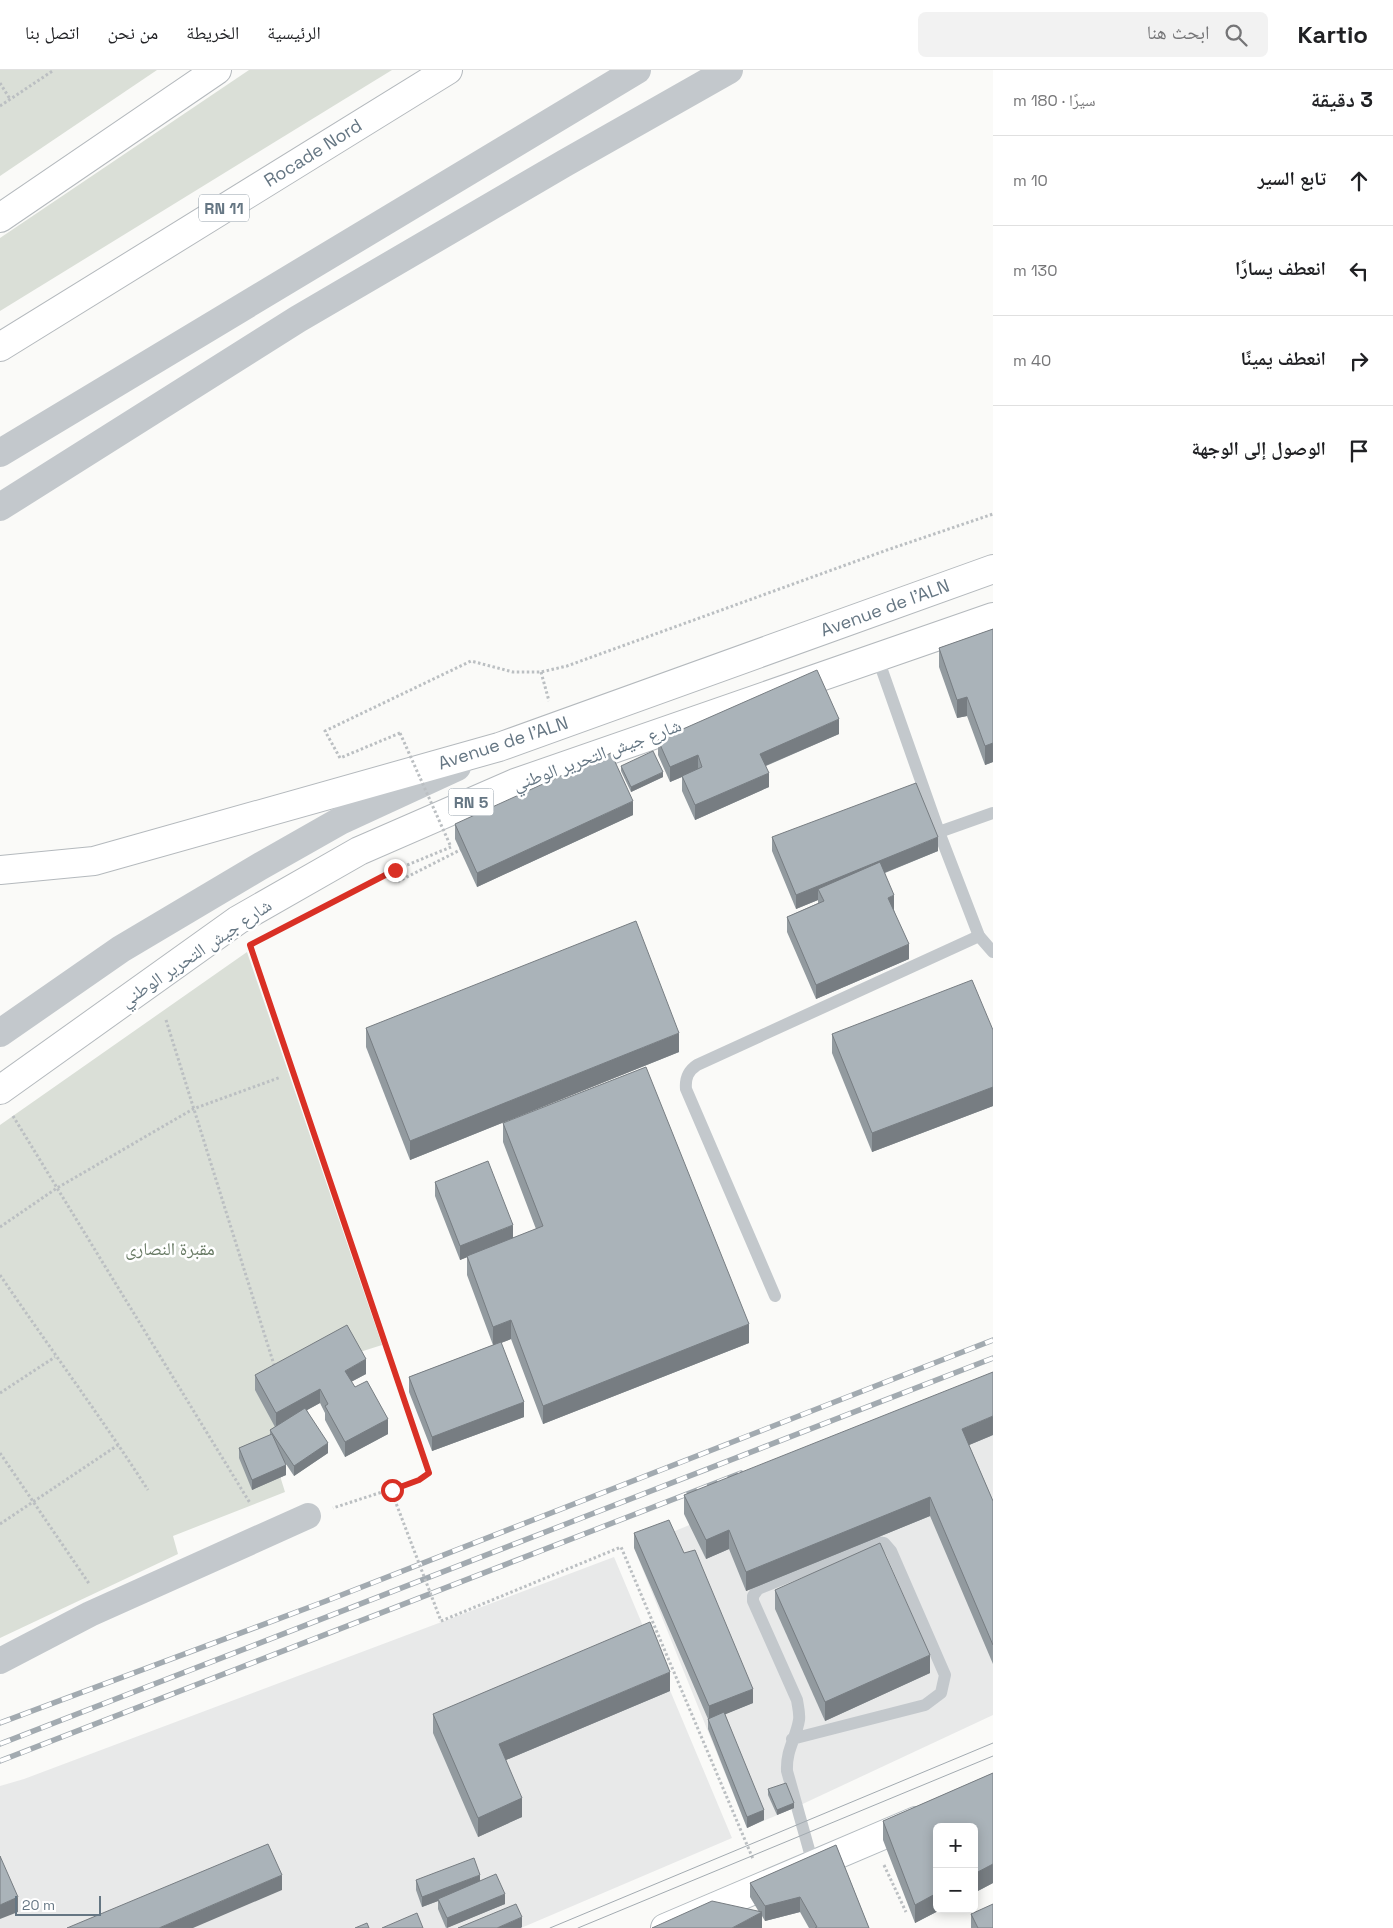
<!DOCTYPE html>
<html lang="ar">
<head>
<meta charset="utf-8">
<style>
	body { margin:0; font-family:"Space Grotesk","Noto Naskh Arabic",sans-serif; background:#f2f2f2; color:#202124; direction:rtl }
	.controls { position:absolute; right:15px; bottom:15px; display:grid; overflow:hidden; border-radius:8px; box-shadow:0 2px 12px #0003 }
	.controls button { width:45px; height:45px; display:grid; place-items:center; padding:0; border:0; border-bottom:1px solid #e0e0e0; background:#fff; color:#202124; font:25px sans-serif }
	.scale { position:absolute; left:15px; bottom:12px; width:86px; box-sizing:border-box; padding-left:5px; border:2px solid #657683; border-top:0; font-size:14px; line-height:18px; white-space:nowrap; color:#657683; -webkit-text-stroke:4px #fff; paint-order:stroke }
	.stop { position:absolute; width:15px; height:15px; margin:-11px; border:4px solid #d93025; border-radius:50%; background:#fff }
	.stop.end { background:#d93025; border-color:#fff; box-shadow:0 1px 5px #0008 }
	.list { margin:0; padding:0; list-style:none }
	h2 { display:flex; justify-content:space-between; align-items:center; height:65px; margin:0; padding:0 20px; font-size:21px }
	h2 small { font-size:16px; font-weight:400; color:#757577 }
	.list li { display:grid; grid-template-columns:32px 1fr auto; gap:15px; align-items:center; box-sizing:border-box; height:90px; padding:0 20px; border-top:1px solid #e0e0e0 }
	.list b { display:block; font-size:19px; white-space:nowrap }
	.list em { font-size:16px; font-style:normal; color:#757577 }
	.icon { flex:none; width:28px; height:28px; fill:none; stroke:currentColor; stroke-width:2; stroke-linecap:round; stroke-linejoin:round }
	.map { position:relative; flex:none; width:993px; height:1858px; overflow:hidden; direction:ltr }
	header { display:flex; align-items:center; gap:30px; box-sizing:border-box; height:70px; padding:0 25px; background:#fff; border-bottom:1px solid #e0e0e0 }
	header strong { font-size:24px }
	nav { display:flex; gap:28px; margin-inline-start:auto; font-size:18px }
	.search { width:350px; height:45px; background:#f2f2f2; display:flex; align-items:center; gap:12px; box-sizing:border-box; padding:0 18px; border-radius:8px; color:#757577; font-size:19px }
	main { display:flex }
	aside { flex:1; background:#fff }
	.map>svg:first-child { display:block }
	.built { fill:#e8e9e9 }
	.green { fill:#dadfd7 }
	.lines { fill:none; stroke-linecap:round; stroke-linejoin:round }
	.secondary-casing { stroke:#b3babf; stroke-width:30 }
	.trunk-casing { stroke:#b4b9bd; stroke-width:30 }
	.motorway-casing { stroke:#b4b9bd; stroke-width:30 }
	.path { stroke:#bbbfc2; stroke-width:3; stroke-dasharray:2.5 2.5; stroke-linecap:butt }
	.service { stroke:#c3c8cc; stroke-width:12 }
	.minor { stroke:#c3c8cc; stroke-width:26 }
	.tertiary { stroke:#c3c8cc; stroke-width:28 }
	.secondary { stroke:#fff; stroke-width:28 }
	.trunk { stroke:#fff; stroke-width:28 }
	.motorway { stroke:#fff; stroke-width:28 }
	.tram { stroke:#a2aab0; stroke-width:1 }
	.rail-casing { stroke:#a2aab0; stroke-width:5.5 }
	.rail { stroke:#fff; stroke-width:4; stroke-dasharray:11; stroke-linecap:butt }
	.path-bridge { stroke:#bbbfc2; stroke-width:3; stroke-dasharray:2.5 2.5; stroke-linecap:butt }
	.wall { fill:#929a9f }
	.shaded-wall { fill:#777d82 }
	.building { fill:#aab3b9; stroke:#777d82 }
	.route { stroke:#d93025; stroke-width:6 }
	.labels { text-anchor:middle; stroke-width:5; stroke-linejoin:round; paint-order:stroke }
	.shield { fill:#fff; stroke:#939fa8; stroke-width:1 }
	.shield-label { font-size:16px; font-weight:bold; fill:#657683 }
	.street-label { font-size:18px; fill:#657683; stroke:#fff }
	.park-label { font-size:18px; fill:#687a64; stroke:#fff }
</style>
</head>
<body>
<header>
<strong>Kartio</strong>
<div class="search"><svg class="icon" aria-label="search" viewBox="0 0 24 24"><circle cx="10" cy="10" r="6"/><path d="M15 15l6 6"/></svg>ابحث هنا</div>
<nav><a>الرئيسية</a><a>الخريطة</a><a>من نحن</a><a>اتصل بنا</a></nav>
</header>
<main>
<aside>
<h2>3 دقيقة<small>سيرًا · 180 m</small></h2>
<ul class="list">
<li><svg class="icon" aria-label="ahead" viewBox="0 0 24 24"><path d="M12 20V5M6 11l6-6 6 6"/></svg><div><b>تابع السير</b></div><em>10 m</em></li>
<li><svg class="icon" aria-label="left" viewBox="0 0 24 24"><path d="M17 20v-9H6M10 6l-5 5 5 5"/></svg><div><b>انعطف يسارًا</b></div><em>130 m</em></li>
<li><svg class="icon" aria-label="right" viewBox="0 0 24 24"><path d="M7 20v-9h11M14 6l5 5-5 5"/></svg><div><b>انعطف يمينًا</b></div><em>40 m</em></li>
<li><svg class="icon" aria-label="arrive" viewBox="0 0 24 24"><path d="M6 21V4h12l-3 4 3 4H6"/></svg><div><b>الوصول إلى الوجهة</b></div></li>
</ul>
</aside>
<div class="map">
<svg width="993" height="1858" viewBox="0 0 993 1858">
	<rect width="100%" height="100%" fill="#fafaf8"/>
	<g class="built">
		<polygon points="993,1329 993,1645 794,1738 747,1758 634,1478"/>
		<polygon points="614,1487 732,1768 521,1858 0,1858 0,1716 24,1709"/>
	</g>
	<g class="green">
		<polygon points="0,0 157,0 0,106"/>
		<polygon points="249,0 392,0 0,241 0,168"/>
		<polygon points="247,882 382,1275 284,1306 276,1393 285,1422 173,1466 178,1484 0,1568 0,1055"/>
	</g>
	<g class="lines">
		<defs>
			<polyline id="secondary" points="665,1858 916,1751"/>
			<g id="trunk">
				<polyline points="0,800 94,791 499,677 993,499"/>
				<polyline points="0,1020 238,850 359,781 515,713 993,547"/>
			</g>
			<g id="motorway">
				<polyline points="0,148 217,0"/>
				<polyline points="0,277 448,0"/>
			</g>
		</defs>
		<use href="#secondary" class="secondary-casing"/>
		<use href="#trunk" class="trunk-casing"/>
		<use href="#motorway" class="motorway-casing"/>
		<g class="path">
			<polyline points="0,13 10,29"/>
			<polyline points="0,36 54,0"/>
			<polyline points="541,602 549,631"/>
			<polyline points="400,663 340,688 325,661 471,591 513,602 541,602 567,596 887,480 993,444"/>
			<polyline points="395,800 399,811 462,779"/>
			<polyline points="322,837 395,800 451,777"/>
			<polyline points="250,875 429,1403 419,1410 333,1438"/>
			<polyline points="166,950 275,1298"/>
			<polyline points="13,1046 250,1433"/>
			<polyline points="0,1157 57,1118 193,1039 281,1007"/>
			<path d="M0 1205C49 1277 101 1347 148 1420"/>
			<polyline points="0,1323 55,1287"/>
			<polyline points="0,1383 90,1515"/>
			<polyline points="0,1454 118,1375"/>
			<polyline points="441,1551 621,1477 753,1789"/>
			<polyline points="884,1795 906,1842"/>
		</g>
		<g class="service">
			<polyline points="877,586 939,762 979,866 993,882"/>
			<polyline points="939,762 993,743"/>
			<path d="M775 1226 686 1019C685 1008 688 1001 697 995L979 866"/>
			<path d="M792 1669 925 1635 941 1623 945 1605 891 1481 884 1473 875 1472 758 1519 753 1526V1531L797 1630C798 1637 800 1644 799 1650 796 1669 786 1679 787 1701L813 1794"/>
		</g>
		<polyline class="minor" points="0,1591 90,1544 308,1446"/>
		<g class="tertiary">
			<polyline points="0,383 637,0"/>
			<polyline points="0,437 298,249 565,93 729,0"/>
			<polyline points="0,963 121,879 259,797 340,751 457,697"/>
		</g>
		<use href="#secondary" class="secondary"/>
		<use href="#trunk" class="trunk"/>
		<use href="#motorway" class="motorway"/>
		<g class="tram">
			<polyline points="550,1858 993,1673"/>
			<polyline points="578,1858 993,1686"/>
		</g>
		<defs>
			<g id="rail">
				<polyline points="0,1653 326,1531 993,1270"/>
				<polyline points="0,1674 993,1288"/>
				<polyline points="0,1691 741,1403"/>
			</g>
		</defs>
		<use href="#rail" class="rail-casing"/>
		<use href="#rail" class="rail"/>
		<g class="path-bridge">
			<polyline points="400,663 451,777"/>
			<polyline points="391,1420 441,1551"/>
		</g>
	</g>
	<g class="wall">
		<polygon points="993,559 993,692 985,695 967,646 957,648 939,597 939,578"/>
		<polygon points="839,664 766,696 769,717 695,750 682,721 682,707 670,712 658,685 658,670"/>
		<polygon points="621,696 663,707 631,722 621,701"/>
		<polygon points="633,745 477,817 455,769 455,754"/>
		<polygon points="772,767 938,781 885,803 894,840 909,889 816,929 787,862 787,847 818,833 818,830 796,839 772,781"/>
		<polygon points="366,958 679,982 410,1090 366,977"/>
		<polygon points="993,960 993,1036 872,1082 832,983 832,964"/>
		<polygon points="503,1053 749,1273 543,1354 511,1269 501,1273 524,1347 432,1381 409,1322 409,1307 493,1275 467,1205 467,1187 460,1190 435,1126 435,1112 513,1168 536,1159 503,1072"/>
		<polygon points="366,1304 351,1312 355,1317 388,1364 345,1387 325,1350 325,1343 320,1333 307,1340 328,1383 294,1406 284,1391 286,1405 252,1420 239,1388 239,1378 270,1365 270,1360 275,1357 255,1320 255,1305"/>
		<polygon points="993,1365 969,1375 993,1431 993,1594 930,1446 746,1521 729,1479 706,1489 684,1444 684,1425"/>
		<polygon points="634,1463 684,1483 753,1633 725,1644 764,1750 747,1758 708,1659 708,1649 634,1478"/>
		<polygon points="775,1520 930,1603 825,1651 775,1539"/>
		<polygon points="670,1621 506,1690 522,1747 478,1767 433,1663 433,1644"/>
		<polygon points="993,1703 993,1813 974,1823 974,1757 937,1757 937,1839 942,1839 915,1853 883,1770 883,1751"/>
		<polygon points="768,1719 794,1738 777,1745 768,1725"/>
		<polygon points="836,1775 869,1858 809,1858 800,1842 765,1851 762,1846 762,1858 759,1842 750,1827 750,1813"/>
		<polygon points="416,1810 480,1811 505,1834 446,1858 438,1839 438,1831 422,1837 416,1820"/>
		<polygon points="971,1844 993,1858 971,1858"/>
	</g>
	<g class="shaded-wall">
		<polygon points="967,627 967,646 957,648 957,630"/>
		<polygon points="839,649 839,664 760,698 760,684"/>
		<polygon points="993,673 993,692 985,695 985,676"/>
		<polygon points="698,685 698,700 670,712 670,697"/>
		<polygon points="663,702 663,707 631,722 631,717"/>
		<polygon points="769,703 769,717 695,750 695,735"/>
		<polygon points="633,731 633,745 477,817 477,803"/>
		<polygon points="938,767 938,781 822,828 818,819 818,830 796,839 796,825"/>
		<polygon points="894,825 894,840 888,842 888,828"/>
		<polygon points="909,874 909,889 816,929 816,915"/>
		<polygon points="679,963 679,982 410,1090 410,1071"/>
		<polygon points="993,1017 993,1036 872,1082 872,1063"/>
		<polygon points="513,1155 513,1169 460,1190 460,1176"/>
		<polygon points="511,1250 511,1269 493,1276 493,1257"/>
		<polygon points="749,1254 749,1273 543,1354 543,1336"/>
		<polygon points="366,1289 366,1304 345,1315 345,1301"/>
		<polygon points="320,1319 320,1333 276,1357 276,1343"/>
		<polygon points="524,1332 524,1347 432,1381 432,1367"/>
		<polygon points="993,1346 993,1365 962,1378 962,1359"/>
		<polygon points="388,1349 388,1364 345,1387 345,1372"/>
		<polygon points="328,1373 328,1383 294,1406 294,1396"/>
		<polygon points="286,1395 286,1405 252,1420 252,1410"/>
		<polygon points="930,1427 930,1446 746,1521 746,1502"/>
		<polygon points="729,1460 729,1479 706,1489 706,1470"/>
		<polygon points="930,1585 930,1603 825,1651 825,1632"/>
		<polygon points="670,1602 670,1621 499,1693 499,1674"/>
		<polygon points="753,1619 753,1633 709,1651 709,1636"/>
		<polygon points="522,1728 522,1747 478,1767 478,1748"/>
		<polygon points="794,1733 794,1738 777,1745 777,1740"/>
		<polygon points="764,1740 764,1750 747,1758 747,1747"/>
		<polygon points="993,1794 993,1813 974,1823 974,1804"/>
		<polygon points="282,1805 282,1820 193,1858 159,1858"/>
		<polygon points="480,1805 480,1815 438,1829 438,1831 422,1837 422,1827"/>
		<polygon points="937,1823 937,1839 942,1839 915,1853 915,1835"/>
		<polygon points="505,1824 505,1834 447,1858 447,1848"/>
		<polygon points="18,1827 18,1842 0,1849 0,1835"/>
		<polygon points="800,1827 800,1842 765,1851 765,1836"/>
		<polygon points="762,1842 762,1858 732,1858"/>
		<polygon points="522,1847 522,1857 521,1858 497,1858"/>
	</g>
	<g class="building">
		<polygon points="993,559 993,673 985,676 967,627 957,630 939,578"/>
		<polygon points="817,600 839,649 760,684 769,703 695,735 682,706 702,697 698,685 670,697 658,670"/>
		<polygon points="653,681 663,702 631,717 621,696"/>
		<polygon points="611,683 633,731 477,803 455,754"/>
		<polygon points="916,713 938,767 796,825 772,767"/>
		<polygon points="880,792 894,825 888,828 909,874 816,915 787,847 824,831 818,819"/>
		<polygon points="636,851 679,963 410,1071 366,958"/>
		<polygon points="972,910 993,960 993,1017 872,1063 832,964"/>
		<polygon points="646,997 749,1254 543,1336 511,1250 493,1257 467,1186 543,1156 503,1053"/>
		<polygon points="488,1091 513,1155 460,1176 435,1112"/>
		<polygon points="347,1255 366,1289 345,1301 355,1317 367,1311 388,1349 345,1372 325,1336 328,1334 320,1319 276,1343 255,1305"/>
		<polygon points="501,1272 524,1332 432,1367 409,1307"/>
		<polygon points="993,1302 993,1346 962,1359 993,1431 993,1575 930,1427 746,1502 729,1460 706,1470 684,1425"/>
		<polygon points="305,1338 328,1373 294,1396 270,1360"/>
		<polygon points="272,1364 286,1395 252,1410 239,1378"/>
		<polygon points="669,1450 684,1483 695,1480 753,1619 709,1636 634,1463"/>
		<polygon points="880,1473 930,1585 825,1632 775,1520"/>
		<polygon points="650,1552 670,1602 499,1674 522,1728 478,1748 433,1644"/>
		<polygon points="724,1642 764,1740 747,1747 708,1649"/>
		<polygon points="993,1703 993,1794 974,1804 974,1757 937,1757 937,1823 915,1835 883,1751"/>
		<polygon points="786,1713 794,1733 777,1740 768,1719"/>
		<polygon points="268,1774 282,1805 159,1858 67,1858"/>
		<polygon points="836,1775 869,1858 815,1858 817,1857 800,1827 765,1836 750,1813"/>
		<polygon points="0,1786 18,1827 0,1835"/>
		<polygon points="474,1788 480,1805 422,1827 416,1810"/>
		<polygon points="496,1804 505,1824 447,1848 438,1829"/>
		<polygon points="712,1831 762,1842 732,1858 652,1858"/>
		<polygon points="516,1834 522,1847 497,1858 458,1858"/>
		<polygon points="993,1834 993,1858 978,1858 971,1844"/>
		<polygon points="417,1843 423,1858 382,1858"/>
		<polygon points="367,1853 369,1858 355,1858"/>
	</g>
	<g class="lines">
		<polyline class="route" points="392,1420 419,1410 429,1403 250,875 395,800"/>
	</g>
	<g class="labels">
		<g class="shield">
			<rect x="199" y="124.5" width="50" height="27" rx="4"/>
			<rect x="448.5" y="718.5" width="45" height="27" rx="4"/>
		</g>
		<g class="shield-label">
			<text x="224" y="144">RN 11</text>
			<text x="471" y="738">RN 5</text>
		</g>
		<g class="street-label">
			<text transform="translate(313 83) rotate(-32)" y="6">Rocade Nord</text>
			<text transform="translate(885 538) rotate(-20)" y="6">Avenue de l'ALN</text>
			<text transform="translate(503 673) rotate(-18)" y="6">Avenue de l'ALN</text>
			<text transform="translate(597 685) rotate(-20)" y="6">شارع جيش التحرير الوطني</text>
			<text transform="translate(196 883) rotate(-34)" y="6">شارع جيش التحرير الوطني</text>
		</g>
		<g class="park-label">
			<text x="170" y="1185">مقبرة النصارى</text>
		</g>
	</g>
</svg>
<div class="controls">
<button>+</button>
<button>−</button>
</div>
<div class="scale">20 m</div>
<div class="stop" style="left:392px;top:1420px"></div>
<div class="stop end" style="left:395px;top:800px"></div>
</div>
</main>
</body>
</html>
